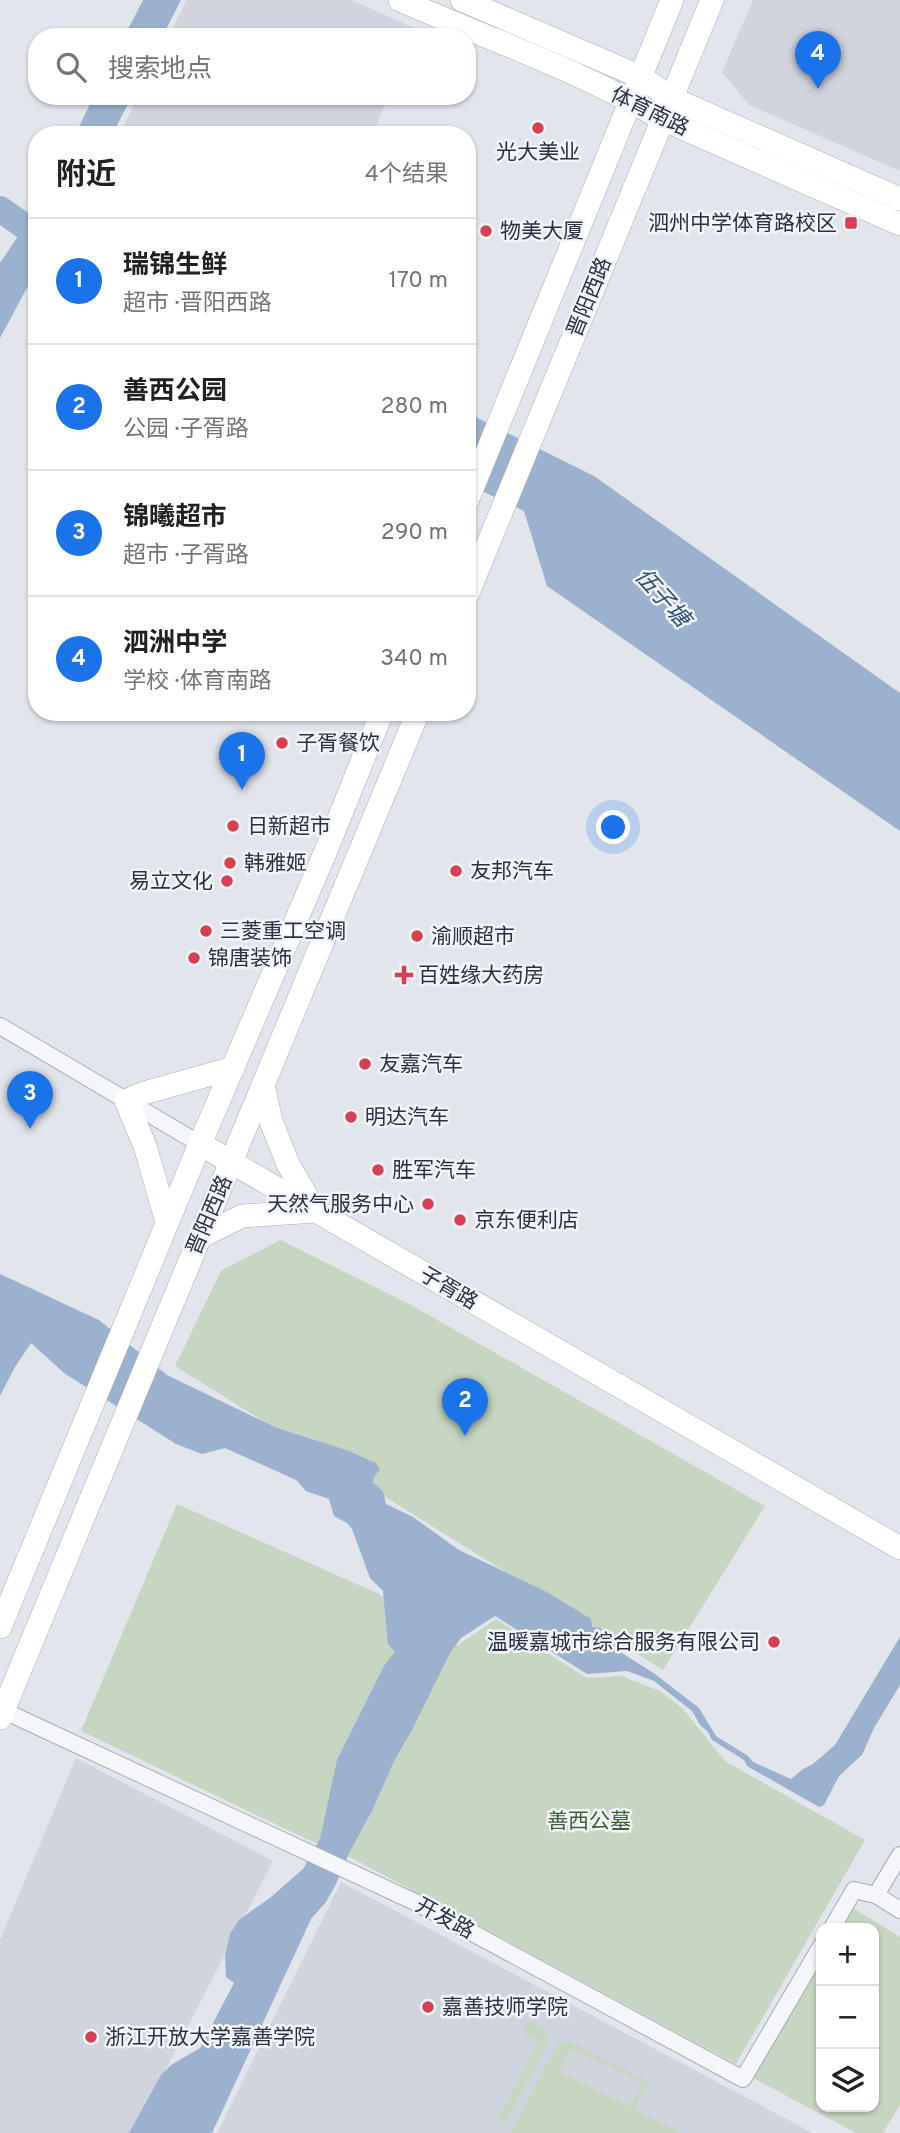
<!DOCTYPE html>
<html lang="zh">
<head>
<meta charset="utf-8">
<style>
	body { margin:0; font-family:Overpass,"Noto Sans SC",sans-serif; background:#f2f2f2; color:#202124 }
	.controls { position:absolute; right:21px; bottom:21px; display:grid; overflow:hidden; border-radius:14px; box-shadow:0 2px 5px #0004 }
	.controls button { width:63px; height:63px; display:grid; place-items:center; padding:0; border:0; border-bottom:2px solid #e0e0e0; background:#fff; color:#202124; font:35px sans-serif }
	.you { position:absolute; left:614px; top:828px; width:24px; height:24px; margin:-18px; border:5px solid #fff; border-radius:50%; background:#1a73e8; box-shadow:0 0 0 10px #1a73e833 }
	.badge { display:grid; place-items:center; width:46px; height:46px; border-radius:50%; background:#1a73e8; color:#fff; font-size:23px; font-weight:700 }
	.pin { position:absolute; translate:-50% -58px; filter:drop-shadow(0 2px 4px #0008) }
	.pin::after { content:''; position:absolute; top:37px; width:24px; height:21px; background:inherit; clip-path:polygon(0 0,100% 0,50% 100%) }
	.list { margin:0; padding:0; list-style:none }
	h2 { display:flex; justify-content:space-between; align-items:center; height:91px; margin:0; padding:0 28px; font-size:30px }
	h2 small { font-size:23px; font-weight:400; color:#757577 }
	.list li { display:grid; grid-template-columns:46px 1fr auto; gap:21px; align-items:center; box-sizing:border-box; height:126px; padding:0 28px; border-top:2px solid #e0e0e0 }
	.list b { display:block; font-size:26px; white-space:nowrap }
	.list p { margin:0; font-size:23px; white-space:nowrap; color:#757577 }
	.list em { font-size:23px; font-style:normal; color:#757577 }
	.icon { flex:none; width:38px; height:38px; fill:none; stroke:currentColor; stroke-width:2; stroke-linecap:round; stroke-linejoin:round }
	.map { position:relative; flex:none; width:900px; height:2133px; overflow:hidden }
	.search { position:absolute; background:#fff; box-shadow:0 2px 5px #0004; left:28px; top:28px; width:448px; height:77px; display:flex; align-items:center; gap:18px; box-sizing:border-box; padding:0 24px; border-radius:28px; color:#757577; font-size:26px }
	.panel { position:absolute; background:#fff; box-shadow:0 2px 5px #0004; left:28px; top:126px; width:448px; height:595px; border-radius:28px }
	.map>svg:first-child { display:block }
	.built { fill:#d0d4dd }
	.green { fill:#c6d6c2; fill-rule:evenodd }
	.water { fill:#9bb1ce }
	.lines { fill:none; stroke-linecap:round; stroke-linejoin:round }
	.river { stroke:#9bb1ce; stroke-width:26 }
	.street-casing { stroke:#a7acb6; stroke-width:18 }
	.secondary-casing { stroke:#a7acb6; stroke-width:24 }
	.street { stroke:#f5f6f9; stroke-width:16 }
	.secondary { stroke:#fff; stroke-width:23 }
	.poi-dot { fill:#d83f50; stroke:#f2f4f8; stroke-width:2.5 }
	.labels { text-anchor:middle; stroke-width:5; stroke-linejoin:round; paint-order:stroke }
	.street-label { font-size:21px; fill:#293245; stroke:#f2f4f8 }
	.poi-label { font-size:21px; fill:#293245; stroke:#f2f4f8; text-anchor:start }
	.park-label { font-size:21px; fill:#3b6135; stroke:#f2f4f8 }
	.water-label { font-size:23px; font-style:italic; fill:#2f4e7c; stroke:#f2f4f8 }
</style>
</head>
<body>
<div class="map">
<svg width="900" height="2133" viewBox="0 0 900 2133">
	<rect width="100%" height="100%" fill="#e2e5eb"/>
	<g class="built">
		<polygon points="187,0 351,0 417,29 414,37 168,37"/>
		<polygon points="753,0 900,0 900,171 749,105 722,72"/>
		<polygon points="138,96 389,96 372,135 120,135"/>
		<polygon points="76,1758 273,1861 133,2133 0,2133 0,1940"/>
		<polygon points="341,1882 813,2133 217,2133"/>
	</g>
	<g class="green">
		<polygon points="280,1240 411,1305 765,1506 663,1670 175,1366 221,1271"/>
		<polygon points="177,1504 379,1594 458,1645 496,1619 586,1678 621,1676 660,1691 683,1709 725,1761 865,1840 736,2064 352,1858 311,1841 81,1731"/>
		<polygon points="853,1908 900,1937 900,2105 883,2133 856,2133 751,2077 821,1961 821,2107 874,2107 874,1928 841,1928"/>
		<path d="M528 2020C539 2025 549 2029 548 2043L506 2123 498 2119 539 2041 522 2031Z"/>
		<path d="M569 2041 649 2082 635 2110 681 2133H511L555 2048 559 2043ZM572 2049 642 2082 630 2107 560 2072Z"/>
	</g>
	<g class="water">
		<polygon points="143,0 181,0 162,37 124,37"/>
		<polygon points="94,96 132,96 112,135 75,135"/>
		<polygon points="37,208 37,285 28,286 0,338 0,263"/>
		<polygon points="467,413 594,476 900,693 900,831 547,586 524,511 467,484"/>
		<polygon points="0,1274 99,1320 167,1375 277,1428 346,1450 376,1463 380,1470 376,1474 372,1482 383,1491 386,1504 413,1517 459,1550 547,1592 591,1619 592,1627 601,1628 601,1637 615,1644 614,1648 655,1674 699,1708 716,1736 748,1756 753,1762 791,1779 803,1769 813,1764 835,1745 900,1637 900,1685 874,1728 862,1755 839,1776 824,1805 819,1807 747,1766 744,1760 712,1740 708,1732 700,1725 692,1711 654,1681 627,1671 587,1674 495,1616 461,1638 450,1653 412,1730 394,1761 373,1809 350,1851 336,1884 326,1902 311,1919 212,2133 129,2133 161,2075 171,2065 200,2048 234,1983 226,1977 225,1956 230,1934 239,1920 271,1897 303,1869 320,1839 337,1760 384,1666 395,1652 388,1644 383,1591 370,1578 352,1529 347,1523 334,1516 329,1499 306,1491 296,1480 225,1448 202,1454 176,1444 64,1373 31,1343 15,1367 0,1396"/>
	</g>
	<g class="lines">
		<polyline class="river" points="0,209 37,235"/>
		<defs>
			<g id="street">
				<polyline points="0,1026 200,1144"/>
				<polyline points="0,1709 417,1903 743,2079 821,1946"/>
				<polyline points="900,1855 876,1895 900,1910"/>
				<polyline points="832,1928 854,1890 876,1895"/>
			</g>
			<g id="secondary">
				<path d="M400 0C488 39 580 70 662 119L900 224"/>
				<polyline points="462,0 641,77 671,98 900,199"/>
				<polyline points="467,501 672,0"/>
				<polyline points="467,595 712,0"/>
				<polyline points="263,1085 271,1121 288,1164 315,1211"/>
				<polyline points="200,1144 900,1548"/>
				<polyline points="167,1222 145,1146 126,1101 144,1093 233,1068"/>
				<polyline points="200,1237 242,1216 315,1211"/>
				<polyline points="0,1627 200,1144 325,853 382,712"/>
				<polyline points="0,1718 418,712"/>
			</g>
		</defs>
		<use href="#street" class="street-casing"/>
		<use href="#secondary" class="secondary-casing"/>
		<use href="#street" class="street"/>
		<use href="#secondary" class="secondary"/>
	</g>
	<g class="poi-dot">
		<circle cx="538" cy="128" r="7"/>
		<rect x="844" y="216" width="14" height="14" rx="3.5"/>
		<circle cx="486" cy="231" r="7"/>
		<circle cx="282" cy="743" r="7"/>
		<circle cx="233" cy="826" r="7"/>
		<circle cx="230" cy="863" r="7"/>
		<circle cx="456" cy="871" r="7"/>
		<circle cx="227" cy="881" r="7"/>
		<circle cx="206" cy="931" r="7"/>
		<circle cx="417" cy="936" r="7"/>
		<circle cx="194" cy="958" r="7"/>
		<path d="M400.5 964.5h7v7h7v7h-7v7h-7v-7h-7v-7h7z"/>
		<circle cx="365" cy="1064" r="7"/>
		<circle cx="351" cy="1117" r="7"/>
		<circle cx="378" cy="1170" r="7"/>
		<circle cx="428" cy="1204" r="7"/>
		<circle cx="460" cy="1220" r="7"/>
		<circle cx="774" cy="1642" r="7"/>
		<circle cx="428" cy="2007" r="7"/>
		<circle cx="91" cy="2037" r="7"/>
	</g>
	<g class="labels">
		<g class="street-label">
			<text transform="translate(650 111) rotate(26)" y="7">体育南路</text>
			<text transform="translate(589 297) rotate(-68)" y="7">晋阳西路</text>
			<text transform="translate(209 1215) rotate(-67)" y="7">晋阳西路</text>
			<text transform="translate(449 1288) rotate(30)" y="7">子胥路</text>
			<text transform="translate(445 1918) rotate(28)" y="7">开发路</text>
		</g>
		<g class="poi-label">
			<text x="538" y="159" text-anchor="middle">光大美业</text>
			<text x="837" y="230" text-anchor="end">泗州中学体育路校区</text>
			<text x="500" y="238">物美大厦</text>
			<text x="296" y="750">子胥餐饮</text>
			<text x="247" y="833">日新超市</text>
			<text x="244" y="870">韩雅姬</text>
			<text x="470" y="878">友邦汽车</text>
			<text x="213" y="888" text-anchor="end">易立文化</text>
			<text x="220" y="938">三菱重工空调</text>
			<text x="431" y="943">渝顺超市</text>
			<text x="208" y="965">锦唐装饰</text>
			<text x="418" y="982">百姓缘大药房</text>
			<text x="379" y="1071">友嘉汽车</text>
			<text x="365" y="1124">明达汽车</text>
			<text x="392" y="1177">胜军汽车</text>
			<text x="414" y="1211" text-anchor="end">天然气服务中心</text>
			<text x="474" y="1227">京东便利店</text>
			<text x="760" y="1649" text-anchor="end">温暖嘉城市综合服务有限公司</text>
			<text x="442" y="2014">嘉善技师学院</text>
			<text x="105" y="2044">浙江开放大学嘉善学院</text>
		</g>
		<g class="park-label">
			<text x="589" y="1828">善西公墓</text>
		</g>
		<g class="water-label">
			<text transform="translate(663 597) rotate(48)" y="8">伍子塘</text>
		</g>
	</g>
</svg>
<div class="controls">
<button>+</button>
<button>−</button>
<button><svg class="icon" aria-label="layers" viewBox="0 0 24 24"><path d="M12 4l9 5-9 5-9-5zM3 14l9 5 9-5"/></svg></button>
</div>
<div class="you"></div>
<div class="pin badge" style="left:242px;top:790px">1</div>
<div class="pin badge" style="left:465px;top:1436px">2</div>
<div class="pin badge" style="left:30px;top:1129px">3</div>
<div class="pin badge" style="left:818px;top:89px">4</div>
<div class="search"><svg class="icon" aria-label="search" viewBox="0 0 24 24"><circle cx="10" cy="10" r="6"/><path d="M15 15l6 6"/></svg>搜索地点</div>
<section class="panel">
<h2>附近<small>4个结果</small></h2>
<ul class="list">
<li><span class="badge">1</span><div><b>瑞锦生鲜</b><p>超市 · 晋阳西路</p></div><em>170 m</em></li>
<li><span class="badge">2</span><div><b>善西公园</b><p>公园 · 子胥路</p></div><em>280 m</em></li>
<li><span class="badge">3</span><div><b>锦曦超市</b><p>超市 · 子胥路</p></div><em>290 m</em></li>
<li><span class="badge">4</span><div><b>泗洲中学</b><p>学校 · 体育南路</p></div><em>340 m</em></li>
</ul>
</section>
</div>
</body>
</html>
